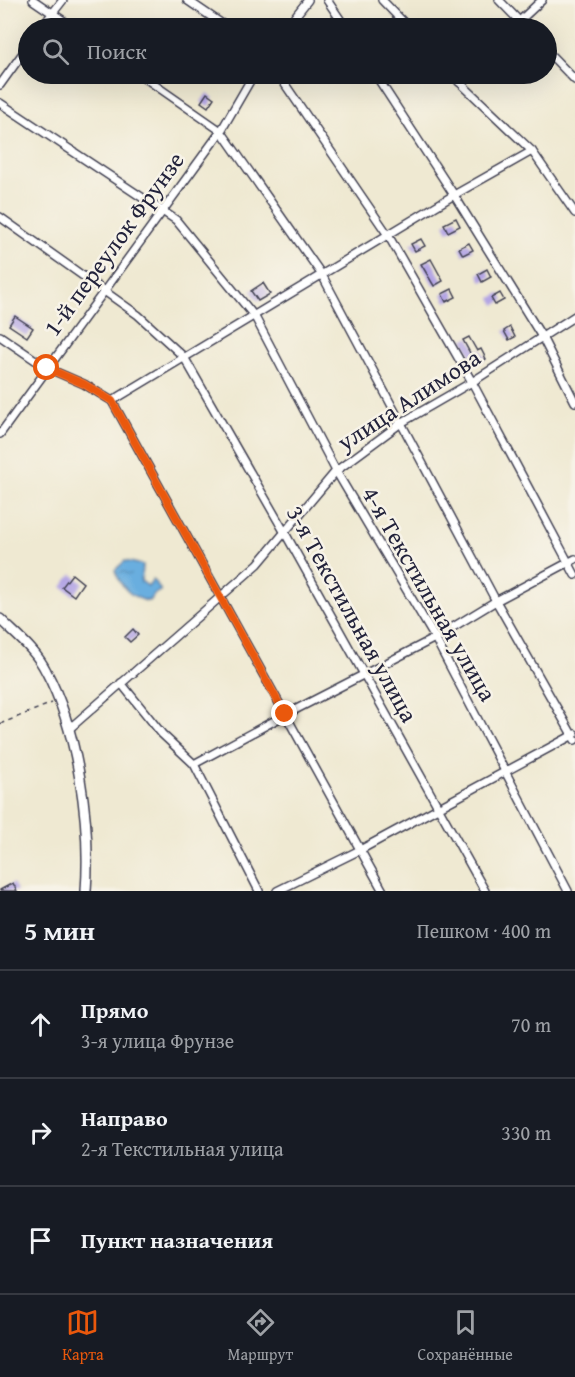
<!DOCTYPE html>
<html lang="ru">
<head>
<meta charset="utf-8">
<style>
	body { margin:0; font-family:"Gentium Book Plus",serif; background:#242831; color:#f1f3f6 }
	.stop { position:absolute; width:18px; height:18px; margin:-14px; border:4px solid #ea580c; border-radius:50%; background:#fff }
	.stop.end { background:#ea580c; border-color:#fff; box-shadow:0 2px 6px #0008 }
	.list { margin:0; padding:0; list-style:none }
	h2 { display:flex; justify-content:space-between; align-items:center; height:78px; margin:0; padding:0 24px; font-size:26px }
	h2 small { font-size:20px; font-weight:400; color:#9ea1a6 }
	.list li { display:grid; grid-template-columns:39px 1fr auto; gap:18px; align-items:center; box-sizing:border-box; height:108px; padding:0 24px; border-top:2px solid #363941 }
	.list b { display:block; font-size:22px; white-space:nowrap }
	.list p { margin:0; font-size:20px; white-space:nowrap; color:#9ea1a6 }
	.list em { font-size:20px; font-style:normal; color:#9ea1a6 }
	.icon { flex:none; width:33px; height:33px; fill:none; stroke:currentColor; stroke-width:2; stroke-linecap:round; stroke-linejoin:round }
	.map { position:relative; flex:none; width:575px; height:891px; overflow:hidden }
	.search { position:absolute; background:#171b24; box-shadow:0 6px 24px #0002; left:18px; right:18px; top:18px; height:66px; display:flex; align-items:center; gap:15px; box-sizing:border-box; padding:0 21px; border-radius:33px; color:#9ea1a6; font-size:22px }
	.sheet { height:402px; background:#171b24 }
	nav { display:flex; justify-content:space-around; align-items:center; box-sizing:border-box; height:84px; border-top:2px solid #363941; background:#171b24; font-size:16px; color:#9ea1a6 }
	nav a { display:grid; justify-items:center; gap:3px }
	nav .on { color:#ea580c }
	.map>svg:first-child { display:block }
	.water { fill:url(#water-ripples); stroke:#46688d; stroke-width:1.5 }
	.building { fill:#b3a4e4 }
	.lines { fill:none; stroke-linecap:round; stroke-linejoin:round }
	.minor-casing { stroke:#414052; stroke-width:10 }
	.major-casing { stroke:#414052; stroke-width:12 }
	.path { stroke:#414052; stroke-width:1.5; stroke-dasharray:4.5 4.5; stroke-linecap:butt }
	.minor { stroke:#fff; stroke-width:7 }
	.major { stroke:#fff; stroke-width:9 }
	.route { stroke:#ea580c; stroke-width:8 }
	.labels { text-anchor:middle; stroke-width:5; stroke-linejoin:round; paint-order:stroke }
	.street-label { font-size:24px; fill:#22223b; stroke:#f7f3e8 }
</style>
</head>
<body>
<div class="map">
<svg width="575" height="891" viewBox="0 0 575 891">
	<defs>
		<pattern id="water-ripples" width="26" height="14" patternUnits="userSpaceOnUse" patternTransform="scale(1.5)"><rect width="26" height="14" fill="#69aedf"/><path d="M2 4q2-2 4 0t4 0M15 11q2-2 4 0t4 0" fill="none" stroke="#568db6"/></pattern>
	</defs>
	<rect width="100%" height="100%" fill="#f7f3e8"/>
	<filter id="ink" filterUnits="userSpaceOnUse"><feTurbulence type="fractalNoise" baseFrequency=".0167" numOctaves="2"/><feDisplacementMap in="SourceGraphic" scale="12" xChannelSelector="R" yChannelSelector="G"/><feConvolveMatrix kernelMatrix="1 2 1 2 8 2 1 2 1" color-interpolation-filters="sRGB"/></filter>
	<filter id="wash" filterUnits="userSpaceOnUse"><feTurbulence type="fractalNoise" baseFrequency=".008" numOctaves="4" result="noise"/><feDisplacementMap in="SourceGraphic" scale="24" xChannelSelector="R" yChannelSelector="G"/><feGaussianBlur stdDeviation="1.35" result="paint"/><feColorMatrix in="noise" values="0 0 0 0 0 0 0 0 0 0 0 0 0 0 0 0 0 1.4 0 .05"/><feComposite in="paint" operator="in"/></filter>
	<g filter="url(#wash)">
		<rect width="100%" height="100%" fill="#efe9d2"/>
		<path class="water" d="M125 561 143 565 141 581 148 586 153 579 161 591 154 594 149 601C131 599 120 586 115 570Z"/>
		<g id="blocks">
			<g class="building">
				<polygon points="207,93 214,98 208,107 201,102"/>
				<polygon points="456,218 460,226 448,232 444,224"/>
				<polygon points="421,239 425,246 415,251 411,244"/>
				<polygon points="469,243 473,250 463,255 459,248"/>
				<polygon points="431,259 443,281 434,286 421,264"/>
				<polygon points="487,269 491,277 482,282 478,274"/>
				<polygon points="263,283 270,294 258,301 251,291"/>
				<polygon points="452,289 456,297 446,302 442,294"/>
				<polygon points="500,293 504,300 495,305 491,298"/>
				<polygon points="15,316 33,328 27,337 9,325"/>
				<polygon points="510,327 515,337 509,340 504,331"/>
				<polygon points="469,337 477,351 481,349 486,359 476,364 463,340"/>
				<polygon points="72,574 83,583 74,596 62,587"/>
				<polygon points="133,629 138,635 130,642 125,637"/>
				<polygon points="13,883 17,891 0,891 0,890"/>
			</g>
		</g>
	</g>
	<g filter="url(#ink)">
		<use href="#blocks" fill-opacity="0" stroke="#414052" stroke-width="1.5"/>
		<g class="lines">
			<defs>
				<g id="minor">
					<polyline points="33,0 74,28"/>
					<polyline points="187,0 228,28"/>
					<polyline points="327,0 346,28"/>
					<polyline points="382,0 409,28"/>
					<polyline points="499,0 526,28"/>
					<polyline points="41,28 63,0"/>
					<polyline points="286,28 308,0"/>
					<polyline points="512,28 542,0"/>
					<polyline points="546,50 575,80"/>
					<polyline points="139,74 221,131 322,275 496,601 575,740"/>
					<polyline points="278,74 388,235 472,382 575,575"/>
					<polyline points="375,74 454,195 542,337 575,402"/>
					<polyline points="451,74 532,151 575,213"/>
					<polyline points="459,82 468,74"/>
					<polyline points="0,85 28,46"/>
					<polyline points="0,103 176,220 255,317 336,471 435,638 568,891"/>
					<polyline points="0,217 138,315 184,357 285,533 485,891"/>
					<polyline points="0,336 47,368 84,384 112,401 383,891"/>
					<polyline points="112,401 454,195 532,151"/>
					<polyline points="0,434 221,131 254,74"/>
					<polyline points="121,683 162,734 194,764 259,891"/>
					<polyline points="69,729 258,564 336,471 401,423 472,382 575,316"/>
					<polyline points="194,764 285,715 435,638 496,601 575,559"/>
					<polyline points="277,891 360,850 575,734"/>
				</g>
				<path id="major" d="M0 619C16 635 36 650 46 671 78 731 91 824 86 891"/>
			</defs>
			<use href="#minor" class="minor-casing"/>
			<use href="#major" class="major-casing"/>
			<polyline class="path" points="0,724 52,703"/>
			<use href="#minor" class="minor"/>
			<use href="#major" class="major"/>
		</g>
	</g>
	<g class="lines" filter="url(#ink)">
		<polyline class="route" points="47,368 84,384 112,401 285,714"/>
	</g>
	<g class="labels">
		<g class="street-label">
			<text transform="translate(114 244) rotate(-54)" y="8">1-й переулок Фрунзе</text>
			<text transform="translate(409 400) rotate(-33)" y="8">улица Алимова</text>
			<text transform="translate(429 594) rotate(60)" y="8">4-я Текстильная улица</text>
			<text transform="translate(352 614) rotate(61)" y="8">3-я Текстильная улица</text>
		</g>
	</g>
</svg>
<div class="stop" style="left:47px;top:368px"></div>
<div class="stop end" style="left:285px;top:714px"></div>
<div class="search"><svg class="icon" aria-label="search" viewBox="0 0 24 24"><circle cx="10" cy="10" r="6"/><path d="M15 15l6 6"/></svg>Поиск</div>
</div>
<section class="sheet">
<h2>5 мин<small>Пешком · 400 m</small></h2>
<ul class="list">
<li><svg class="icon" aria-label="ahead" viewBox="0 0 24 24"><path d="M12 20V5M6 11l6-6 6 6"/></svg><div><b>Прямо</b><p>3-я улица Фрунзе</p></div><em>70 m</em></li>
<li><svg class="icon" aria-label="right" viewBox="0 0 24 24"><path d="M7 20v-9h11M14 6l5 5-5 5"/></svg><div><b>Направо</b><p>2-я Текстильная улица</p></div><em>330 m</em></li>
<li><svg class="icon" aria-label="arrive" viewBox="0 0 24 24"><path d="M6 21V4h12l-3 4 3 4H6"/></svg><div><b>Пункт назначения</b></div></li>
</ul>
</section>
<nav>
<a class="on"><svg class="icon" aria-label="map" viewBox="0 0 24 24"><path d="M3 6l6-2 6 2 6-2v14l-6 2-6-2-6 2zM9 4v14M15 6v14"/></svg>Карта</a>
<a><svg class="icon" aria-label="directions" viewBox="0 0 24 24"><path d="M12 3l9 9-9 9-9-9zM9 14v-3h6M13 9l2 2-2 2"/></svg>Маршрут</a>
<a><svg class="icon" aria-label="saved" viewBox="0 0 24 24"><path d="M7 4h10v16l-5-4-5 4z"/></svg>Сохранённые</a>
</nav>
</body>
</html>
